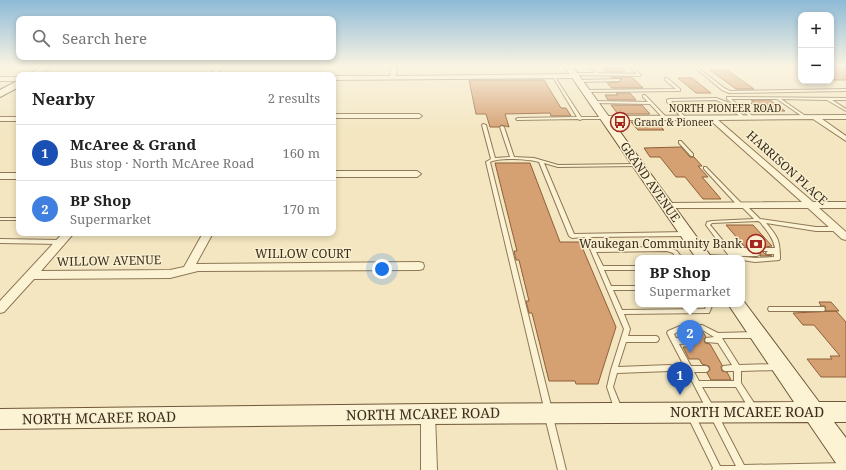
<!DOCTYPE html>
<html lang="en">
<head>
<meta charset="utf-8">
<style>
	body { margin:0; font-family:"Noto Serif",serif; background:#f6f6f6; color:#222 }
	.controls { position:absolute; right:12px; top:12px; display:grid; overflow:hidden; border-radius:8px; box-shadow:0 2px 6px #0003 }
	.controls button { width:36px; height:36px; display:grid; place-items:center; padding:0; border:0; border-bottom:1px solid #e0e0e0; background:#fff; color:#222; font:20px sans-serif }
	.you { position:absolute; left:382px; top:269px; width:14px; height:14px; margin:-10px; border:3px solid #fff; border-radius:50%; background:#1a73e8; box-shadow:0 0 0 6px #1a73e833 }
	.badge { display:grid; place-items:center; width:26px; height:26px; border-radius:50%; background:#a4251f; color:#fff; font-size:13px; font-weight:700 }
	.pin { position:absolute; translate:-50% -33px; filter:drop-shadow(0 1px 2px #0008) }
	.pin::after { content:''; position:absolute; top:21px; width:14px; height:12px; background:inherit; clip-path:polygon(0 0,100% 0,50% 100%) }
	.popup { position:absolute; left:635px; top:255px; width:110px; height:52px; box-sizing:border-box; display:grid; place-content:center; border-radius:8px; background:#fff; filter:drop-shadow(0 1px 3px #0005); font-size:13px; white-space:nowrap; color:#767676 }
	.popup b { font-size:15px; color:#222 }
	.popup::after { content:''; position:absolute; left:50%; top:100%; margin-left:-8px; border:8px solid transparent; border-top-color:#fff }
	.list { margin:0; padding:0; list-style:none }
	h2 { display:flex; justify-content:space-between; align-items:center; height:52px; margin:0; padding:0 16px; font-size:17px }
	h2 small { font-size:13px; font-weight:400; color:#767676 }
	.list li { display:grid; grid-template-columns:26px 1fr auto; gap:12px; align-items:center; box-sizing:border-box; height:56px; padding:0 16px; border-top:1px solid #e0e0e0 }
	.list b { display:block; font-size:15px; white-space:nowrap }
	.list p { margin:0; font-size:13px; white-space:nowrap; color:#767676 }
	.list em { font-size:13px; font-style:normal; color:#767676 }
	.icon { flex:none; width:22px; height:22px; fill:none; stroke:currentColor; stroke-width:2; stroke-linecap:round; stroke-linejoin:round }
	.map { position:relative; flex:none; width:846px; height:470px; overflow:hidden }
	.search { position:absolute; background:#fff; box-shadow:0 2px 6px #0003; left:16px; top:16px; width:320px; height:44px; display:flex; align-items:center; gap:10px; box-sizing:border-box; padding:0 14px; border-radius:8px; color:#767676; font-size:15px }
	.panel { position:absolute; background:#fff; box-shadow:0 2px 6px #0003; left:16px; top:72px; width:320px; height:164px; border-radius:8px }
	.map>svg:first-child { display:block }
	.building { fill:#d5a072; stroke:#906039 }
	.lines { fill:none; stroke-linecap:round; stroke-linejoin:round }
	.lane-casing { stroke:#8e7756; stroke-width:2 }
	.street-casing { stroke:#8e7756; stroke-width:2 }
	.secondary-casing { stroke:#705739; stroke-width:2 }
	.lane { fill:#fcf3d5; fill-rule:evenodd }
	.street { fill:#fcf3d5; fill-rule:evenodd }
	.secondary { fill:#fcf3d5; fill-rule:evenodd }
	.labels { text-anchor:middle; stroke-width:3; stroke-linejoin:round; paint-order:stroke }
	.far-street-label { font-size:10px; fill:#3c2d1c; stroke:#f9f0d1 }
	.far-poi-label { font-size:10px; fill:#3c2d1c; stroke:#f9f0d1; text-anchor:start }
	.street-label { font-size:12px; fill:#3c2d1c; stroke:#f9f0d1 }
	.poi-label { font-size:12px; fill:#3c2d1c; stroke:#f9f0d1; text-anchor:end }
	.near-street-label { font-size:14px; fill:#3c2d1c; stroke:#f9f0d1 }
</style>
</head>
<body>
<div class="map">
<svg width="846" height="470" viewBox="0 0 846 470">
	<rect width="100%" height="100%" fill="#f3e6c1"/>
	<g class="building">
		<polygon points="602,66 619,66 625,72 606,72"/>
		<rect x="831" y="66" width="15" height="14"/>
		<polygon points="710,70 727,70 754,89 736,89"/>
		<polygon points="611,77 630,77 634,79 643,88 612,88 607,83 619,82 622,79"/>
		<polygon points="678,78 692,78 711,93 696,93"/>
		<polygon points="469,80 544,80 561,108 566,108 571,116 551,116 550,113 505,114 509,127 501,125 499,127 490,127 486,114 476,114"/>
		<polygon points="616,93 630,93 636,100 608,100 605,95 618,95"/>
		<polygon points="751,100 770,100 785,111 762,112 751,103 755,103"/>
		<polygon points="611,105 642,105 650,114 618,114"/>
		<polygon points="631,122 656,122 664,130 638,130"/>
		<polygon points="681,147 690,157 694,157 702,166 698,166 708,177 702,177 721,199 703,199 685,177 676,177 660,157 650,157 644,148"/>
		<polygon points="495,163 530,163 560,242 580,242 616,327 598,384 576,384 575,381 549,381 532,313 529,313 526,301 529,301 519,260 516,260 514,251 517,251"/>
		<polygon points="726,225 753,225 772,246 765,247 762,249 762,251 766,255 772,256 760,256 761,254 755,247 744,246"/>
		<polygon points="819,302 831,302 839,311 836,311 846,322 846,377 821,377 807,359 832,359 830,356 840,356 814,325 803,325 793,313 836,311 826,311 825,306 821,306"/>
		<polygon points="684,331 701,331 703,332 706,337 704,339 705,343 710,344 722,365 721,367 722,371 727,372 731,380 711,380 707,373 710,370 709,366 702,364 699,359 689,359 683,347 693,347 691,344 693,340 692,338 687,336"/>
	</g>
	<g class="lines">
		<defs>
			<g id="lane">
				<polygon points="589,66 592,66 597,73 637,74 631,69 631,67 632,67 641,75 640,76 573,75 572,74 573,73 595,73"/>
				<polygon points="693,66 696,66 724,88 730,91 846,89 846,91 729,93 722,90"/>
				<polygon points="553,76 555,77 581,117 605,117 607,118 606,119 582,119 580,120 578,119 517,120 516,119 518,118 577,117 553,77"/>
				<polygon points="665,78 667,78 680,89 680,91 585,92 583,91 585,90 676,89 665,80"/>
				<polygon points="620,79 620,80 619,81 578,82 577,81 578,80"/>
				<polygon points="643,95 645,95 666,117 666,119 664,119 650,104 593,103 591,102 593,101 648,102 643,97"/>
				<polygon points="727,97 846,98 846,100 832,100 846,109 846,111 827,100 781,99 807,117 808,118 806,119 777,99 731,99 754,117 755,118 753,119 727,99"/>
				<polygon points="716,98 727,102 746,118 743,119 725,104 716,100 671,101 685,117 686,118 684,119 683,119 667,102 667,100 669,99"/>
				<path d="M483 124 486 125 495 158 510 157 500 127 502 126 504 127 514 157 534 158 558 165 638 164 639 165 637 166 558 167 544 163 574 234 686 232 688 234 686 236 590 237 595 248 668 247 677 251 682 258H676L673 253 667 251 596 252 603 266H638V270H604L611 286H638V290H613L622 310 705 309 706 306 704 304H711L712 306 709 313H707L624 314 630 329 628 336H656L658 337 659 339 658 341 656 342H626L618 367 670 365 672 366 673 368 672 370 670 371 617 373 613 387 622 409 621 411 618 412 615 411 607 387 611 370 624 329 585 237 572 238 569 236 539 162C529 159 499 157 490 162L552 410 551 412 548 413 545 412 486 162 491 159 482 125Z"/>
				<polygon points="679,141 681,141 693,154 693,156 691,156 679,143"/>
				<path d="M704 167H706L743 205H746L760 219 816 227H836L838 229 836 231H816L766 223C778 237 780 240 780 259L779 260 755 262 742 260V258H704L703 257 704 256 706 255 729 256 706 225 707 222 712 221 754 219 742 207H739L704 169ZM758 221 760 222C766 230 773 237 775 248H766L763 250 764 251H768L766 253 767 254H774V257L755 258 735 256H757L760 254 757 252H732H754L757 250 754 248H729L710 225 712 223Z"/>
				<rect x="0" y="218" width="19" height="2"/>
				<polygon points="0,239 60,240 63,242 60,244 0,243"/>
				<polygon points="769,307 824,307 825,309 824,311 769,311 768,309"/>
				<path d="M702 325 718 333 756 332 758 333 759 335 758 337 756 338H722L739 365 776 364 778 365 779 367 778 369 776 370 741 371V383L756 406 757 408 756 410 753 411 750 410 736 387H702L714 408 713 410 710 411 707 410 667 333 668 331 680 326ZM701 329 714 337 706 338 705 340 706 342 718 343 732 365 723 366 722 368 723 370 725 371H734V381H699L694 372H706L708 371 709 369 708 367 706 366H691L679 344 691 343 692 341 691 339 689 338H676L674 334 681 330Z"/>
				<polygon points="549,414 552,415 553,417 566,470 558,470 545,417 546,415"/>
				<polygon points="692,414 695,415 720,466 736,466 711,417 712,415 715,414 718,415 744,465 846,463 846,470 712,470 713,468 688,417 689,415"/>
			</g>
			<g id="street">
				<polygon points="218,66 224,66 216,75 210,75"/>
				<polygon points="391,66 397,66 396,76 575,74 578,76 575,78 333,80 333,76 390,76"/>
				<rect x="0" y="77" width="19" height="4"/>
				<polygon points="333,114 419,114 422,116 419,118 333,118"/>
				<polygon points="846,115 846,119 822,119 846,136 846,141 813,119 718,120 813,202 846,202 846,208 819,208 846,232 846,240 842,239 808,208 664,208 662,206 667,203 802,202 710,120 605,120 602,118 605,116"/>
				<rect x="0" y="117" width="19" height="4"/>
				<polygon points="333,171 417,171 421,174 417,177 333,177"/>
				<rect x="0" y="173" width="19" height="6"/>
				<polygon points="63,233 74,233 41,271 170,270 184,267 203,233 213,233 196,264 419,262 423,263 424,266 423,269 419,270 198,271 170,278 34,279 4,312 0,313 0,301"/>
				<polygon points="428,407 433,409 435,414 437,470 421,470 421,414 423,409"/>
			</g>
			<g id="secondary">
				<polygon points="42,66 52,66 39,75 29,75"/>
				<polygon points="564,66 572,66 712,258 696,258"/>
				<polygon points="19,80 19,87 0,97 0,90"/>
				<polygon points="742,299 819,402 846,402 846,422 834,422 846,438 846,470 838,466 808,422 428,424 0,429 0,409 428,404 794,402 728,304 742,304"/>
			</g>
		</defs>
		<use href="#lane" class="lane-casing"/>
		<use href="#street" class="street-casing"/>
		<use href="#secondary" class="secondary-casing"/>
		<use href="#lane" class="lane"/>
		<use href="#street" class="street"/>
		<use href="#secondary" class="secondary"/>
	</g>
	<linearGradient id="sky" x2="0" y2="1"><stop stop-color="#8dbad7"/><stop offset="0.5" stop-color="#faf4e3"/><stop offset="1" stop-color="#faf4e3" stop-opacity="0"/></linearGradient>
	<rect width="846" height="132" fill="url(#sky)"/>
	<defs>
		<symbol id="bus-ring" viewBox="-11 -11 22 22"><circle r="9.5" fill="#f9f0d1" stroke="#a4251f" stroke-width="1.5"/><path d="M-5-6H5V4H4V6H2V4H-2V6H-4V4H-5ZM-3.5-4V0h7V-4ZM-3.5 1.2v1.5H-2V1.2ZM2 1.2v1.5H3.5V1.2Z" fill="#a4251f"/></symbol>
		<symbol id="bank-ring" viewBox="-11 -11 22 22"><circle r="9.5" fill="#f9f0d1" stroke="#a4251f" stroke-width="1.5"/><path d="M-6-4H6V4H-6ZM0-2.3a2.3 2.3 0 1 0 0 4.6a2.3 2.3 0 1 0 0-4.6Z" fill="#a4251f"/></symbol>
	</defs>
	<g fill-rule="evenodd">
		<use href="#bus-ring" x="609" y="111" width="22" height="22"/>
		<use href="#bank-ring" x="745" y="233" width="22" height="22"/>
	</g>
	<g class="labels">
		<g class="far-street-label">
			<text x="725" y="112">NORTH PIONEER ROAD</text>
		</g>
		<g class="far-poi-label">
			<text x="634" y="126">Grand &amp; Pioneer</text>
		</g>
		<g class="street-label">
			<text transform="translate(787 168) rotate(42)" y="4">HARRISON PLACE</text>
			<text transform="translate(650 182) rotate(55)" y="4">GRAND AVENUE</text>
			<text x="303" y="258">WILLOW COURT</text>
			<text transform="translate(109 261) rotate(-1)" y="4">WILLOW AVENUE</text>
		</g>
		<g class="poi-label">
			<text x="742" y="248">Waukegan Community Bank</text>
		</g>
		<g class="near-street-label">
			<text x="747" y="417">NORTH MCAREE ROAD</text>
			<text transform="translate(423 414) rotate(-1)" y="5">NORTH MCAREE ROAD</text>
			<text transform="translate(99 418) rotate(-1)" y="5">NORTH MCAREE ROAD</text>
		</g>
	</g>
</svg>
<div class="controls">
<button>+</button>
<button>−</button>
</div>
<div class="you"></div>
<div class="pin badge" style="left:680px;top:395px;background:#1a4fb4">1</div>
<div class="pin badge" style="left:690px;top:353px;background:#3f7fe0">2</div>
<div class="popup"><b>BP Shop</b>Supermarket</div>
<div class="search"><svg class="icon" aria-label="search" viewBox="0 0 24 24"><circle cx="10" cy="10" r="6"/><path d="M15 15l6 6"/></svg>Search here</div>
<section class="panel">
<h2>Nearby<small>2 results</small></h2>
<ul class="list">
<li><span class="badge" style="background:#1a4fb4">1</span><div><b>McAree &amp; Grand</b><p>Bus stop · North McAree Road</p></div><em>160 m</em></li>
<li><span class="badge" style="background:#3f7fe0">2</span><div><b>BP Shop</b><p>Supermarket</p></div><em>170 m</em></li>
</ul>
</section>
</div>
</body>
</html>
